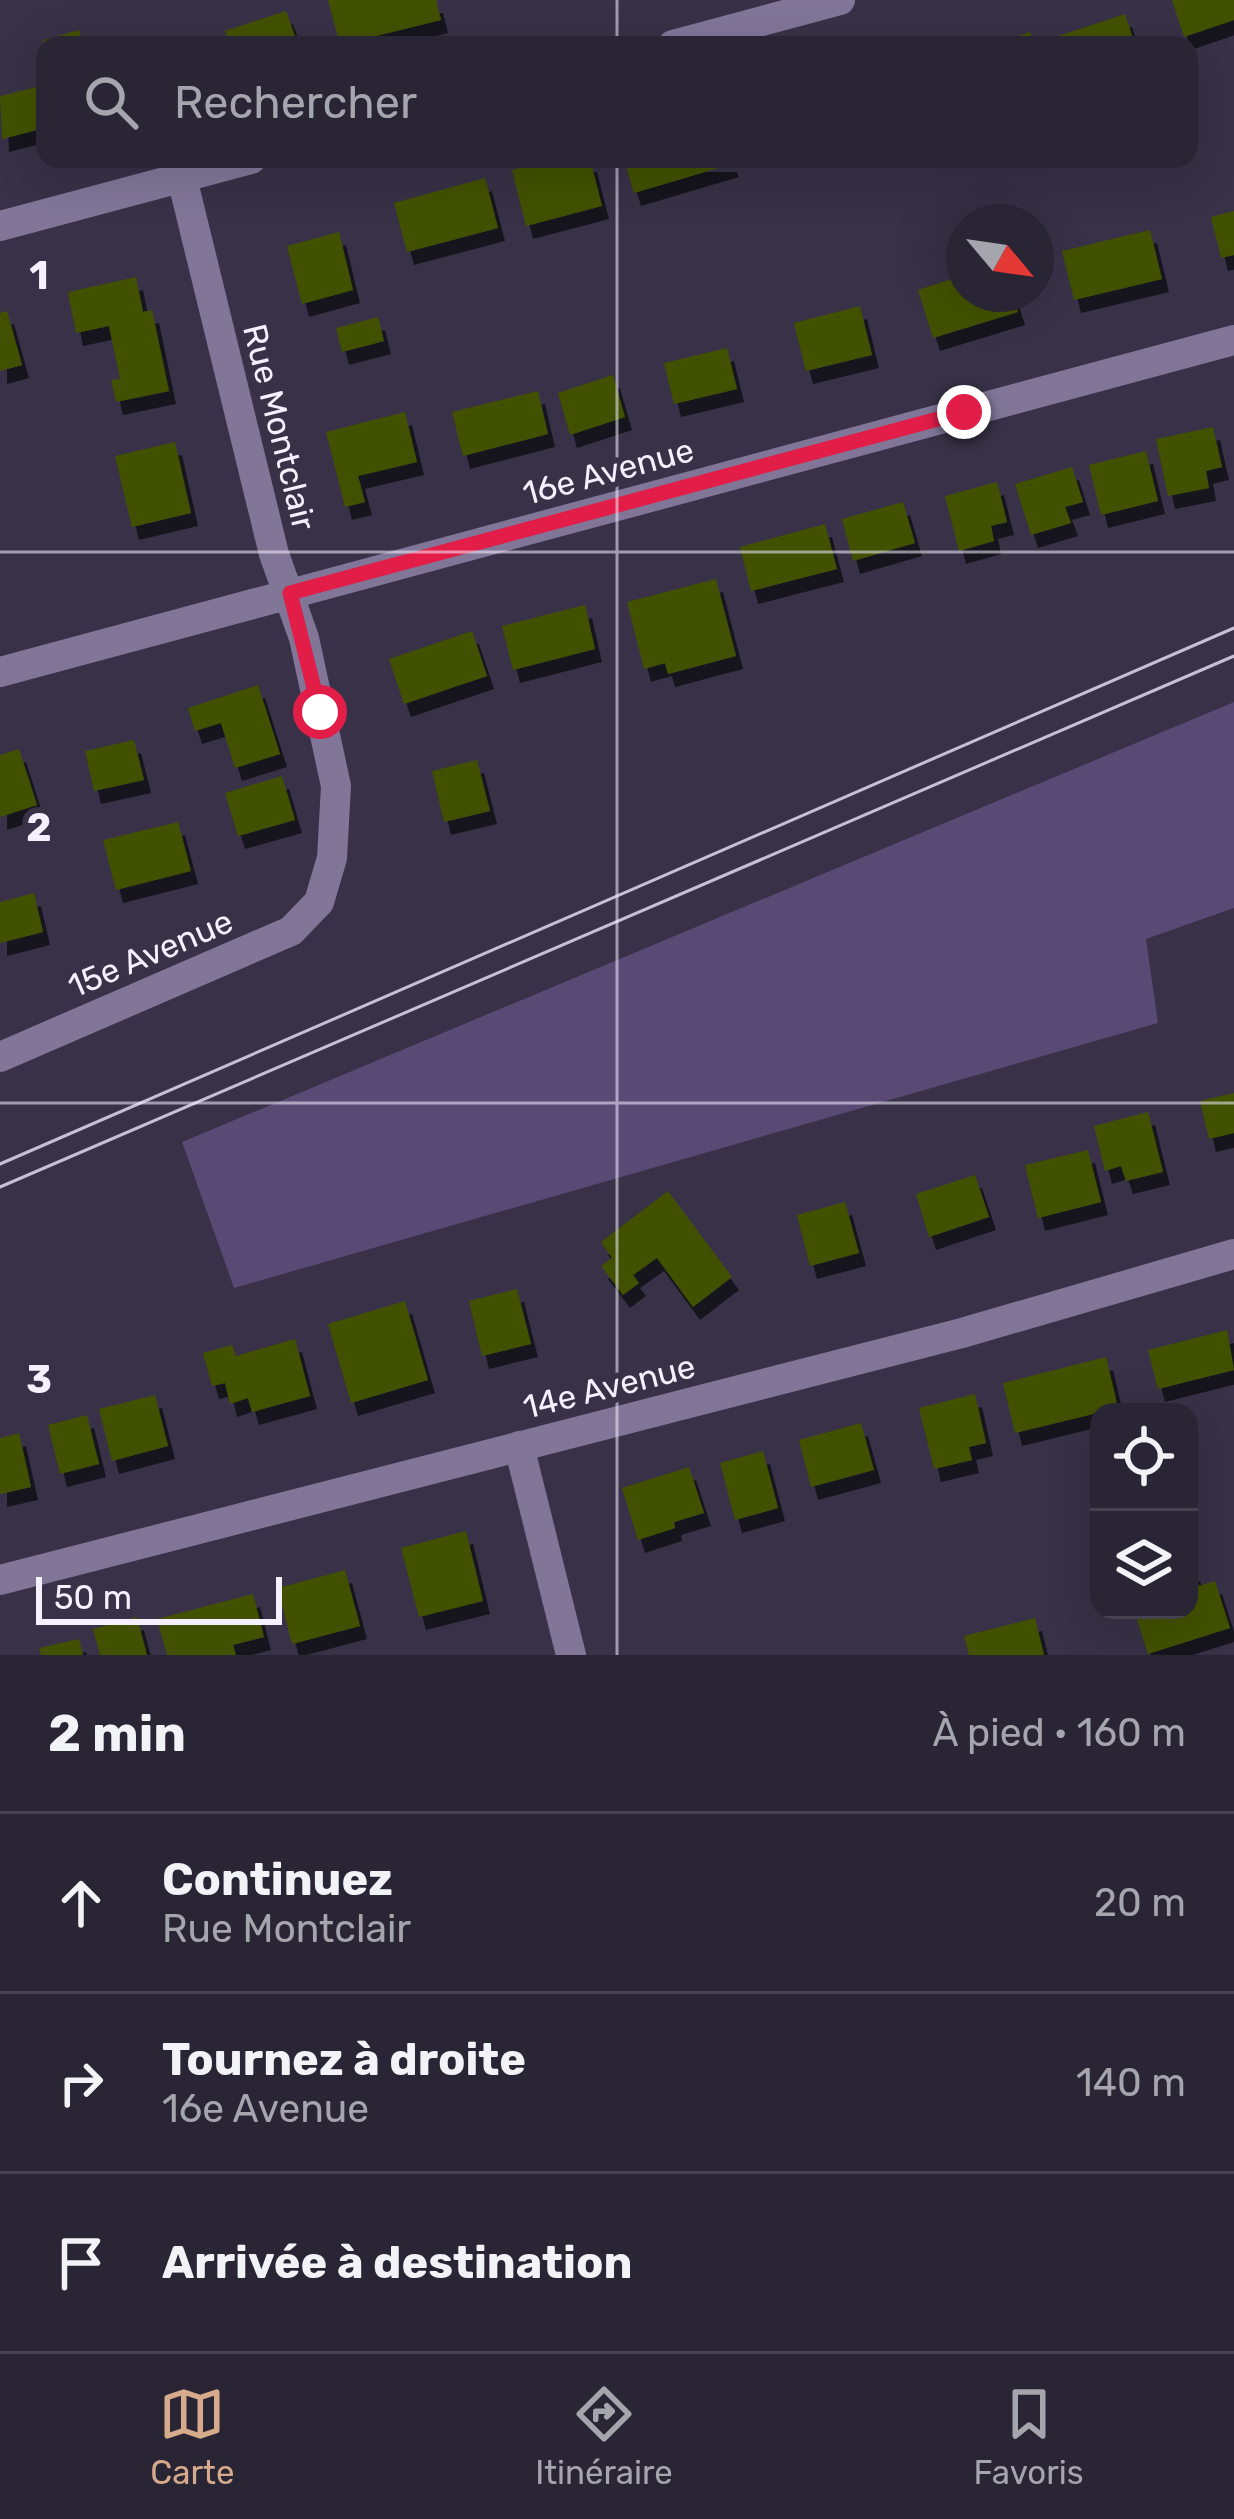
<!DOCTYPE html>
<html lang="fr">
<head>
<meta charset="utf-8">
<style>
	body { margin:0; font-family:Rubik,sans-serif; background:#322d3d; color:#f1f3f6 }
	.controls { position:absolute; right:36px; bottom:36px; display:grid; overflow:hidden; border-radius:24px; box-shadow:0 12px 48px #0002 }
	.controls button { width:108px; height:108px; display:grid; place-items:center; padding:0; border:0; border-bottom:3px solid #464250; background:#2a2535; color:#f1f3f6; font:60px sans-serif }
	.compass { position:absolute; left:946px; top:204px; width:108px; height:108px; border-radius:50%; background:#2a2535; box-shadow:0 12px 48px #0002; rotate:119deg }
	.scale { position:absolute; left:36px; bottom:30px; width:246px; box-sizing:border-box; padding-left:12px; border:6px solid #f4f0ff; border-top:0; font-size:33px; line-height:42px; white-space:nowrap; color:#f4f0ff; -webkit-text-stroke:9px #383147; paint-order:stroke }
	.stop { position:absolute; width:36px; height:36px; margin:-27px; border:9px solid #e11d48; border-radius:50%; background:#fff }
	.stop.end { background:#e11d48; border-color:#fff; box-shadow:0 3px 12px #0008 }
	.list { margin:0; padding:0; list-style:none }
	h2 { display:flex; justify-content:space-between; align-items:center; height:156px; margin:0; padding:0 48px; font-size:51px }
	h2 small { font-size:39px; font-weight:400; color:#a5a5ad }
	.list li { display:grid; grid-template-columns:78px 1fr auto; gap:36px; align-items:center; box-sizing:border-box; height:180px; padding:0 48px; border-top:3px solid #464250 }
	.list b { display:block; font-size:45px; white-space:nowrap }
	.list p { margin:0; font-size:39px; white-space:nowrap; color:#a5a5ad }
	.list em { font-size:39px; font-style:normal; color:#a5a5ad }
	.icon { flex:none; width:66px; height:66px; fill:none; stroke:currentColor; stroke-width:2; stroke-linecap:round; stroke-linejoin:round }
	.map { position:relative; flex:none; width:1234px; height:1655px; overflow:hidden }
	.search { position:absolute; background:#2a2535; box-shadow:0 12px 48px #0002; left:36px; right:36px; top:36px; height:132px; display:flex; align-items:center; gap:30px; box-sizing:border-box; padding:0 42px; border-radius:24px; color:#a5a5ad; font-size:45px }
	.sheet { height:696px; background:#2a2535 }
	nav { display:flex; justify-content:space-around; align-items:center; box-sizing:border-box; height:168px; border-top:3px solid #464250; background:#2a2535; font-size:33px; color:#a5a5ad }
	nav a { display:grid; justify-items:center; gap:6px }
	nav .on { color:#d6ab8b }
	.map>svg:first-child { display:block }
	.green { fill:#594975 }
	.building { fill:#425106; filter:url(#shadow) }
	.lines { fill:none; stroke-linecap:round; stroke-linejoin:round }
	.minor { stroke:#817698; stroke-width:30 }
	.tram { stroke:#c6c1d2; stroke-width:3 }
	.route { stroke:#e11d48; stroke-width:15 }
	.grid { fill:none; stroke:#f4f0ff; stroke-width:3; stroke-opacity:0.55 }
	.labels { text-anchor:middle; stroke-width:12; stroke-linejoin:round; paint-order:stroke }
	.street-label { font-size:33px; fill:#f4f0ff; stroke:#383147 }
	.grid-label { font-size:39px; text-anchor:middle; font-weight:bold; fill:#f4f0ff; stroke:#383147; stroke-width:12; stroke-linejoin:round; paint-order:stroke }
</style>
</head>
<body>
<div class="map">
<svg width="1234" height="1655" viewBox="0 0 1234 1655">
	<defs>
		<filter id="shadow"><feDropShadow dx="7" dy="13" stdDeviation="0" flood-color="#0009"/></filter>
	</defs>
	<rect width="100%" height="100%" fill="#383147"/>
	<polygon class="green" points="1234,702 1234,908 1146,939 1158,1023 234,1288 182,1142"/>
	<g class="building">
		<polygon points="328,0 436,0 441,20 340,45"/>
		<polygon points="1172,0 1234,0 1234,20 1184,37"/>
		<polygon points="286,11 298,45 230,45 225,31"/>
		<polygon points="1125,14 1135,45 994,45 1030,32 1034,44"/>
		<polygon points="79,30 83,45 44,45 43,40"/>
		<polygon points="45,85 45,128 2,139 0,96"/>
		<polygon points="551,159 590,159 602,206 526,226 512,170"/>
		<polygon points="624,159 730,159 732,164 634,193"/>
		<polygon points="485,178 498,228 407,252 394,203"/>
		<polygon points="1234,211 1234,255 1221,258 1211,217"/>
		<polygon points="1150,230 1162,279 1074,300 1062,251"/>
		<polygon points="339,232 353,290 302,304 287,246"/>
		<polygon points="964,275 964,294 1012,294 1018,312 933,338 918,290"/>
		<polygon points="136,277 143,312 152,310 169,391 116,402 111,380 120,379 109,326 76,333 68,292"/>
		<polygon points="860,306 872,355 806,371 794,323"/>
		<polygon points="7,311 22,365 0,371 0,313"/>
		<polygon points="378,317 384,341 342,352 336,328"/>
		<polygon points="727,348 737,389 674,404 664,363"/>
		<polygon points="613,375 625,417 570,435 558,393"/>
		<polygon points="538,391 548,434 463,456 452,412"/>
		<polygon points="405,412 417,462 358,476 365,502 345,507 326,432"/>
		<polygon points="1213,427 1222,467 1206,471 1209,488 1168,496 1156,439"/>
		<polygon points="175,442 191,513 132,527 115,456"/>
		<polygon points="1146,451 1158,501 1101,515 1089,465"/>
		<polygon points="1072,467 1083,502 1065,507 1071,523 1031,535 1015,484"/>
		<polygon points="997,482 1007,522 991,526 994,541 959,551 945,496"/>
		<polygon points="903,502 915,543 853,561 842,519"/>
		<polygon points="825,524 837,569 751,591 740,547"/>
		<polygon points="716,579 736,656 668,674 665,663 644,669 627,602"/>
		<polygon points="585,605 595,649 513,670 502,626"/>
		<polygon points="472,631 487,676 404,704 389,659"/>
		<polygon points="258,685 280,754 235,768 221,723 195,731 188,708"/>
		<polygon points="134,740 144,780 94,791 85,751"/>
		<polygon points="19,749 37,805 0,817 0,755"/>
		<polygon points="477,760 490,811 444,822 432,771"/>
		<polygon points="282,776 295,820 238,836 225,793"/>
		<polygon points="178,822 191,871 116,890 103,840"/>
		<polygon points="34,893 43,932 0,943 0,902"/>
		<polygon points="1234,1093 1234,1133 1209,1139 1200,1101"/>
		<polygon points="1148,1112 1163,1172 1126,1181 1121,1166 1105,1171 1094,1126"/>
		<polygon points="1088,1150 1101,1202 1038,1218 1025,1165"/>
		<polygon points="975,1175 989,1217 929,1237 916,1194"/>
		<polygon points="668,1191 732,1277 693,1307 657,1258 633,1275 639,1283 623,1295 601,1266 612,1258 601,1242"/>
		<polygon points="845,1202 859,1253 810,1266 797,1215"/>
		<polygon points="517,1289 531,1344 482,1356 469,1301"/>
		<polygon points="405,1301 428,1380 351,1403 328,1324"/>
		<polygon points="1227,1330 1234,1370 1158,1389 1148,1350"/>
		<polygon points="295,1339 310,1396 252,1412 248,1398 230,1404 225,1383 212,1386 203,1353 232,1345 236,1356"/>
		<polygon points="1106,1357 1118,1408 1015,1433 1003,1383"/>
		<polygon points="975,1394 986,1443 969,1447 972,1460 934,1469 919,1408"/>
		<polygon points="155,1395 168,1446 112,1461 99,1409"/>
		<polygon points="87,1415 99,1464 60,1474 48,1425"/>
		<polygon points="861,1423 874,1470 811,1487 799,1440"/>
		<polygon points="19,1433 31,1487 0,1494 0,1438"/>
		<polygon points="763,1451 778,1508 735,1520 720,1463"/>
		<polygon points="689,1467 704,1513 674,1522 675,1528 638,1540 622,1488"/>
		<polygon points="466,1531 483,1601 419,1617 401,1548"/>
		<polygon points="1193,1568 1199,1586 1215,1581 1230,1628 1148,1654 1134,1610 1189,1610 1189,1570"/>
		<polygon points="345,1570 360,1626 292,1644 278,1588"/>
		<polygon points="253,1594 264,1637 233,1645 236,1655 167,1655 157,1619"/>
		<polygon points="137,1617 147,1655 100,1655 93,1629"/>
		<polygon points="1035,1618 1044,1655 969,1655 964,1636"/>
		<polygon points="79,1639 83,1655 41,1655 39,1648"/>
	</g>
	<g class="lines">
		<g class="minor">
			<polyline points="673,45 840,0"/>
			<polyline points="0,226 251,159"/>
			<polyline points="0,672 1234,340"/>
			<polyline points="0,1057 291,931 319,902 332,858 336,786 304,638 274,554 182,178"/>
			<polyline points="519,1446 571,1655"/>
			<polyline points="0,1580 962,1333 1234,1254"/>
		</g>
		<g class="tram">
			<polyline points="0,1164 1234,628"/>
			<polyline points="0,1187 1234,656"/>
		</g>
	</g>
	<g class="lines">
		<polyline class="route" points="320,712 290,593 964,412"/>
	</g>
	<path class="grid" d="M617 0V45M617 159V1655M0 552H1234M0 1103H1234"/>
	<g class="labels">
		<g class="street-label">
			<text transform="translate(280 427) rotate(76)" y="12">Rue Montclair</text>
			<text transform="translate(608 471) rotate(-15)" y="12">16e Avenue</text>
			<text transform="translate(150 953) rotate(-23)" y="12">15e Avenue</text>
			<text transform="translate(609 1386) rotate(-14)" y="12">14e Avenue</text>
		</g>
	</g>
	<g class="grid-label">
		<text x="39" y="289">1</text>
		<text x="39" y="841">2</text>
		<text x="39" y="1393">3</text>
	</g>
</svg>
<div class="controls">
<button><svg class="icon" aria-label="locate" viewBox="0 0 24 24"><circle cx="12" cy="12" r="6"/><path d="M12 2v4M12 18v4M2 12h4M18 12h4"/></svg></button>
<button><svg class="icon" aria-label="layers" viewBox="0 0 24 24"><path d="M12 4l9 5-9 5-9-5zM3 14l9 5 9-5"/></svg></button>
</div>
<svg class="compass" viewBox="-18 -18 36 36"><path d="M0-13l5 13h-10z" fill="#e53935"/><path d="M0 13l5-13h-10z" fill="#a5a5ad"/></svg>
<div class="scale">50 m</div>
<div class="stop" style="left:320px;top:712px"></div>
<div class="stop end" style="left:964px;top:412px"></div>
<div class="search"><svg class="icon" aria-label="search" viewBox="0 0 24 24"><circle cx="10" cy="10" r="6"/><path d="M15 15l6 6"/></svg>Rechercher</div>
</div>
<section class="sheet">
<h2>2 min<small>À pied · 160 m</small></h2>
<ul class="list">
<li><svg class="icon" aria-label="ahead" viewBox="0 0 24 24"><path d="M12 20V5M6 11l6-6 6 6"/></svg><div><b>Continuez</b><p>Rue Montclair</p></div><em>20 m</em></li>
<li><svg class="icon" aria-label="right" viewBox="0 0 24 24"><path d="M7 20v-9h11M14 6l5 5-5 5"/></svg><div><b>Tournez à droite</b><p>16e Avenue</p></div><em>140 m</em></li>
<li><svg class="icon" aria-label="arrive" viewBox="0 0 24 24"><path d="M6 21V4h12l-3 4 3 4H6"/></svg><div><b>Arrivée à destination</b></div></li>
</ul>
</section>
<nav>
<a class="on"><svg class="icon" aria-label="map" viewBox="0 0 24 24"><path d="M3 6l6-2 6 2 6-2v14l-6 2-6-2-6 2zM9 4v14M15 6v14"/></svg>Carte</a>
<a><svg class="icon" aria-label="directions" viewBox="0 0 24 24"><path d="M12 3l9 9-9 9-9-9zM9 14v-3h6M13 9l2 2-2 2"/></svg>Itinéraire</a>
<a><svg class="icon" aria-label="saved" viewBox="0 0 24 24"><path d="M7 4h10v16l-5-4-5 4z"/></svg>Favoris</a>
</nav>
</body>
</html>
